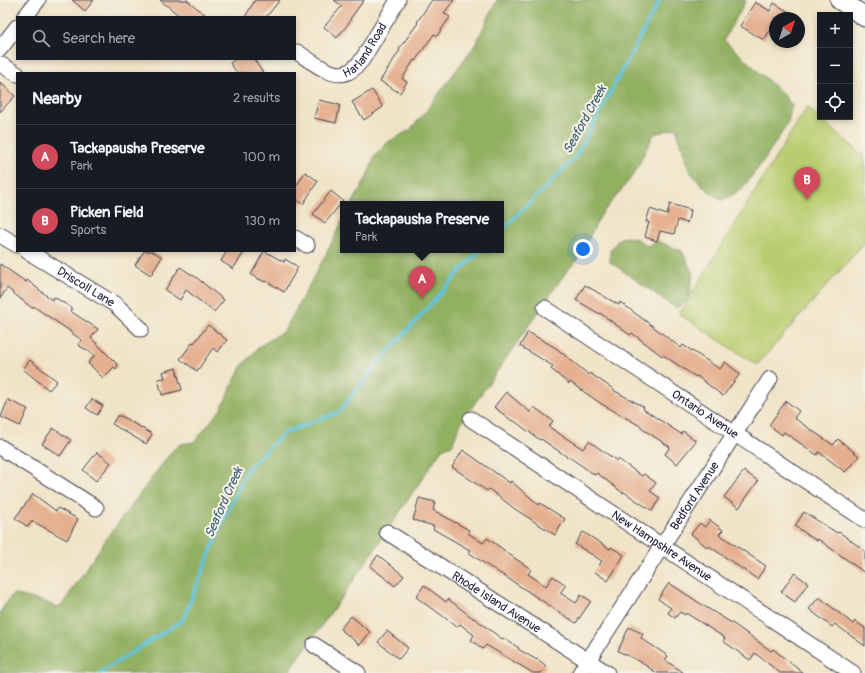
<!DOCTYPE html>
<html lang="en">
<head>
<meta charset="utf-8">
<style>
	body { margin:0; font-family:Pangolin,sans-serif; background:#242831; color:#f1f3f6 }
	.controls { position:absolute; right:12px; top:12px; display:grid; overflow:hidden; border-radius:0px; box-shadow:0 2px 6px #0003 }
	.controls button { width:36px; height:36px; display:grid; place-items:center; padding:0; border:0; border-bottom:1px solid #363941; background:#171b24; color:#f1f3f6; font:20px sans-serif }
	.compass { position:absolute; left:769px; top:12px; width:36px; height:36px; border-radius:50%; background:#171b24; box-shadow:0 2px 6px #0003; rotate:39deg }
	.you { position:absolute; left:583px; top:249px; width:14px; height:14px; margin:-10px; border:3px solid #fff; border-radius:50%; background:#1a73e8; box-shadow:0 0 0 6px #1a73e833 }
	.badge { display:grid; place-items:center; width:26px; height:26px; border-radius:50%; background:#d1495b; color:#fff; font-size:13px; font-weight:700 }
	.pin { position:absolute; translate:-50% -33px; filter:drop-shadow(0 1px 2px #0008) }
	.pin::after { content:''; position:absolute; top:21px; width:14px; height:12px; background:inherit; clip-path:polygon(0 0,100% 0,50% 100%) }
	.popup { position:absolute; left:340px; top:201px; width:164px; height:52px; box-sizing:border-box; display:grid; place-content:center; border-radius:0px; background:#171b24; filter:drop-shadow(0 1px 3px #0005); font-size:13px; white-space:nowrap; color:#9ea1a6 }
	.popup b { font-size:15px; color:#f1f3f6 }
	.popup::after { content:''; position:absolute; left:50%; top:100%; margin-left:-8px; border:8px solid transparent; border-top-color:#171b24 }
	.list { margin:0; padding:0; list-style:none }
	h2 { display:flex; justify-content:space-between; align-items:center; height:52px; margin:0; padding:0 16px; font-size:17px }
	h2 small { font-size:13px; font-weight:400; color:#9ea1a6 }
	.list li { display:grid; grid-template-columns:26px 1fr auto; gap:12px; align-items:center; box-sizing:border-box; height:64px; padding:0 16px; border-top:1px solid #363941 }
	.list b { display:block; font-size:15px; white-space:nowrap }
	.list p { margin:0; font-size:13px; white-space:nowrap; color:#9ea1a6 }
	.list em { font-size:13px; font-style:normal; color:#9ea1a6 }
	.icon { flex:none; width:22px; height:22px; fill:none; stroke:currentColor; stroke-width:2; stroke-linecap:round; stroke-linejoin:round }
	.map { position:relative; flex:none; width:865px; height:673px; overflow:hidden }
	.search { position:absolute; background:#171b24; box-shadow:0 2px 6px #0003; left:16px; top:16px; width:280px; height:44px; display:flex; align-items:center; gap:10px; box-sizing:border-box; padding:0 14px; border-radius:0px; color:#9ea1a6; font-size:15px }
	.panel { position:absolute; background:#171b24; box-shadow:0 2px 6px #0003; left:16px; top:72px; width:280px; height:180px; border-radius:0px }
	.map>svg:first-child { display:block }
	.green { fill:#b9cd70; stroke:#6e7856 }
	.forest { fill:#92b062; stroke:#5a694e }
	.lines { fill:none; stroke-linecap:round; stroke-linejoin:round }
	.stream { stroke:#5ec4db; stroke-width:3.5 }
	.building { fill:#e5b090 }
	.minor-casing { stroke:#413f50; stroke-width:17 }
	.major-casing { stroke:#413f50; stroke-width:21 }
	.minor { stroke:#fff; stroke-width:15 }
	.major { stroke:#fff; stroke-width:19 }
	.labels { text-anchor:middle; stroke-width:4; stroke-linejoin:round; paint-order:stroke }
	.street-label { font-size:12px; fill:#22223b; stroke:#f7f3e8 }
	.water-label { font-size:13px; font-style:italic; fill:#375b73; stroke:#f7f3e8 }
</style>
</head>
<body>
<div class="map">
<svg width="865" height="673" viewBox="0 0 865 673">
	<rect width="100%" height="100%" fill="#f7f3e8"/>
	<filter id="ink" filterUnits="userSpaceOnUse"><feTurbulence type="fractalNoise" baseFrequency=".025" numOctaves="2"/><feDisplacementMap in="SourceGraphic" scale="8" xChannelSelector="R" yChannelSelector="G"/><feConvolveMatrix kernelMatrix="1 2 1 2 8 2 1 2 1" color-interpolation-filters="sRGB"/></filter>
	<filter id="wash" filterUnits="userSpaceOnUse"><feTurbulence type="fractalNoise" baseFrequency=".012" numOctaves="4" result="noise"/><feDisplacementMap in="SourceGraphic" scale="16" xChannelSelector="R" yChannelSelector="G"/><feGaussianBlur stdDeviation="0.9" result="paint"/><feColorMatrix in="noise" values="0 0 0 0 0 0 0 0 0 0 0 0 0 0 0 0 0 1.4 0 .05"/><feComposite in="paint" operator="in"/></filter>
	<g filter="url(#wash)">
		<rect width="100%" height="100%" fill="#f0e4c7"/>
		<polygon class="green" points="807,107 865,157 865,242 757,365 679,314"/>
		<g class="forest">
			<path d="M497 0H746C740 14 730 26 724 40L784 95 792 106 787 125 759 167 740 191 722 200 707 190 690 172 676 128 654 134 634 174 601 215 581 253 576 261 566 272 461 423 452 445 442 449 356 577 288 673H0V612L13 594 42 601 57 607 62 605 107 538 172 451 181 444 194 442 221 409 241 367 260 346 284 331 324 258 343 220V250H501V204H352L366 179 375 156 388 142 410 130 426 111 475 45Z"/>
			<polygon points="627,237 637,239 647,246 657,241 682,251 693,274 689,299 676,308 610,262 610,251 620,238"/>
		</g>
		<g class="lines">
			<g class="stream">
				<polyline points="501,231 575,158 660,0"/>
				<polyline points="100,673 183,620 221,526 247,469 284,433 339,412 380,361 466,265 481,250"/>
			</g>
		</g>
		<g id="blocks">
			<g class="building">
				<polygon points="72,0 94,0 85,11"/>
				<polygon points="160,0 187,0 208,17 181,17"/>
				<polygon points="255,0 280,0 266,17 245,17"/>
				<polygon points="334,0 364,0 350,19 351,20 337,38 324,27 342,6"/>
				<polygon points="432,0 454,0 444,13 450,17 437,36 434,34 415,61 414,60 402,79 407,82 400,93 380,81 400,50 399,49 418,23 417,22"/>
				<polygon points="755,2 770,11 774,3 799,18 775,18 775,32 771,29 764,40 740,26"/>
				<polygon points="236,59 254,59 263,73 237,73 230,63"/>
				<polygon points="0,82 15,96 0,112"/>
				<polygon points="372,90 383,107 364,120 352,102"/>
				<polygon points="319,100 340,105 336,123 314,118"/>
				<polygon points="305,172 318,181 303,204 295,199 295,188"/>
				<polygon points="331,191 343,201 325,223 313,214"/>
				<polygon points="670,204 691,210 687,223 678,220 674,234 660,231 657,241 645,237 649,222 646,222 650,209 667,215"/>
				<polygon points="144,251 152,251 162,257 151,275 135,265"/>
				<polygon points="227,251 245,251 233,269 221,261"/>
				<polygon points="264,251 284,262 285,259 298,267 284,292 266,281 265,282 251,275"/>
				<polygon points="0,264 26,282 27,280 52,300 54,297 72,308 70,311 98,329 91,338 118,365 116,369 114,367 103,378 88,363 95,355 78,345 82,340 70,332 70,331 33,306 32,308 7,288 0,299"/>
				<polygon points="180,267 197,278 224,300 214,312 186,290 180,300 165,290"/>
				<polygon points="585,285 619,305 620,302 651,325 681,348 683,345 720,369 725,362 740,374 723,396 697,376 696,377 663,355 662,356 632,333 630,335 600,313 600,314 576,300"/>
				<polygon points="208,325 227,340 218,352 213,348 197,371 180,359 193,342 194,343"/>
				<polygon points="528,332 556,348 589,375 590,373 613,389 613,390 644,407 643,409 681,434 683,431 696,441 677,464 665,454 670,447 641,428 642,427 600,403 570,382 569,384 551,369 553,366 520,346"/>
				<polygon points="30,360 57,381 49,390 23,369"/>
				<polygon points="176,368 182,390 162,395 158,379 165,378 163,372"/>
				<polygon points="506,392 530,412 534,407 553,421 549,427 583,449 589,441 617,461 618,459 642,476 644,474 656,483 650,491 660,498 652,511 624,492 623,493 597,473 595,475 569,457 569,458 541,439 540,440 513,420 512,421 494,407"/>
				<polygon points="92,399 103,406 97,415 86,408"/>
				<polygon points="8,400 28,409 20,426 1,417"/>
				<polygon points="786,401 799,411 794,418 833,445 838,439 859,456 845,472 819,452 817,455 784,432 782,435 769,425"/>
				<polygon points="117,416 121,416 152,434 146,444 112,424"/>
				<polygon points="53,428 71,440 60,456 42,444"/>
				<polygon points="463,450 510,483 511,481 539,505 540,503 565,519 555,535 515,509 489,489 487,491 452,467"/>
				<polygon points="97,452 111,463 96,481 83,470"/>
				<polygon points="744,471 758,481 739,508 724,497"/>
				<polygon points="33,494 56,511 58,508 78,519 67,540 32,521 28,527 15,518"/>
				<polygon points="419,498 435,502 433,510 469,530 468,533 483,543 487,538 504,550 504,551 531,569 528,574 546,586 553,576 566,585 560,593 576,603 581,595 591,601 576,623 492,568 491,568 468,552 470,550 433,529 434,526 413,520"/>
				<polygon points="804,512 837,533 839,532 865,551 865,573 818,539 817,541 795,526"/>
				<polygon points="710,520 723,530 719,534 751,556 766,566 757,579 709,546 708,548 691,534 700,523 705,527"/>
				<polygon points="583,532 610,549 611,547 624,555 608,581 595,572 602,561 575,544"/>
				<polygon points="378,555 404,576 395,586 370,566"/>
				<polygon points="794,573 808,583 795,602 781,592"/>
				<polygon points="669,583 707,608 735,625 771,651 773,649 803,673 780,673 755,653 750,660 723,641 725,638 686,613 685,615 680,612 675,618 668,613 671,608 658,599"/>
				<polygon points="424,585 446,602 448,599 474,619 474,618 502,639 503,638 519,648 518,649 537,660 538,659 546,666 541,673 533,673 486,645 483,649 471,640 474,635 460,624 457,627 432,608 432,609 416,597"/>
				<polygon points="819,597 853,624 855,621 865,628 865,646 835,624 832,627 809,609"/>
				<polygon points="351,616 370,632 360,645 340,629"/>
				<polygon points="629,627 643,634 641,638 668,656 665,660 684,673 657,673 639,661 618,651"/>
				<polygon points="387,631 408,648 399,659 378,642"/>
			</g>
		</g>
	</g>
	<g filter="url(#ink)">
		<use href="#blocks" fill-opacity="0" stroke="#413f50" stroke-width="1"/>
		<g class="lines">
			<defs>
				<g id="minor">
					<polyline points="25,17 38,0"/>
					<polyline points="0,49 17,27"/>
					<path id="s1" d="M297 52C310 60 333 80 348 72 354 70 358 64 362 60L398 0"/>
					<polyline points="0,64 17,74"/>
					<polyline points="0,235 17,245"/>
					<polyline points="295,238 307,245"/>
					<path id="s2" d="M27 251 116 305 141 329"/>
					<path id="s3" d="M545 308 865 520"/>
					<path id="s4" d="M471 419 853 673"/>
					<polyline points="0,447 96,508"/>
					<path id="s5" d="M387 532 607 673"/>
					<polyline points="314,645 358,673"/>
					<path id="s6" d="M580 673 770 379"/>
				</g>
				<polyline id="major" points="840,0 865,17"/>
			</defs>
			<use href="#minor" class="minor-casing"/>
			<use href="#major" class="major-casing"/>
			<use href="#minor" class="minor"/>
			<use href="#major" class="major"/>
		</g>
	</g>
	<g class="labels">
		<g class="street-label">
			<text dy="4" stroke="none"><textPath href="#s1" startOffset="85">Harland Road</textPath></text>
			<text dy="4" stroke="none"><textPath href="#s2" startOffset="69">Driscoll Lane</textPath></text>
			<text dy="4" stroke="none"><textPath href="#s3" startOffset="192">Ontario Avenue</textPath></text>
			<text dy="4" stroke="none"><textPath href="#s6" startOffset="211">Bedford Avenue</textPath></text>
			<text dy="4" stroke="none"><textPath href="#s4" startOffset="229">New Hampshire Avenue</textPath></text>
			<text dy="4" stroke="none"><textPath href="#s5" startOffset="130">Rhode Island Avenue</textPath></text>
		</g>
		<g class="water-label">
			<text transform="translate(584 119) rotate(-61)" y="5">Seaford Creek</text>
			<text transform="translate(223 502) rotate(-66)" y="5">Seaford Creek</text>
		</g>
	</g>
</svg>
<div class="controls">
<button>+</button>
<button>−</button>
<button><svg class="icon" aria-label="locate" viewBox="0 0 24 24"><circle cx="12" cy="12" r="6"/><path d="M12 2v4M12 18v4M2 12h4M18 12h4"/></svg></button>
</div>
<svg class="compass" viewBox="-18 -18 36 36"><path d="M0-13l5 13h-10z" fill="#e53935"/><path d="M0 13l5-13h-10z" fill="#9ea1a6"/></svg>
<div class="you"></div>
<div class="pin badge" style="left:422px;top:299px">A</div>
<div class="popup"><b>Tackapausha Preserve</b>Park</div>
<div class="pin badge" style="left:807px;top:200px">B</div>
<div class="search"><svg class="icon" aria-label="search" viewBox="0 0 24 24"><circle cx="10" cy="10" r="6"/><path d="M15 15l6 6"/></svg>Search here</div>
<section class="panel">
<h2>Nearby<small>2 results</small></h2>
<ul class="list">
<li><span class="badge">A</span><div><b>Tackapausha Preserve</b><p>Park</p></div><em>100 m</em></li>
<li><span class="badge">B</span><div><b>Picken Field</b><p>Sports</p></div><em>130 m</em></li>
</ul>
</section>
</div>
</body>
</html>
